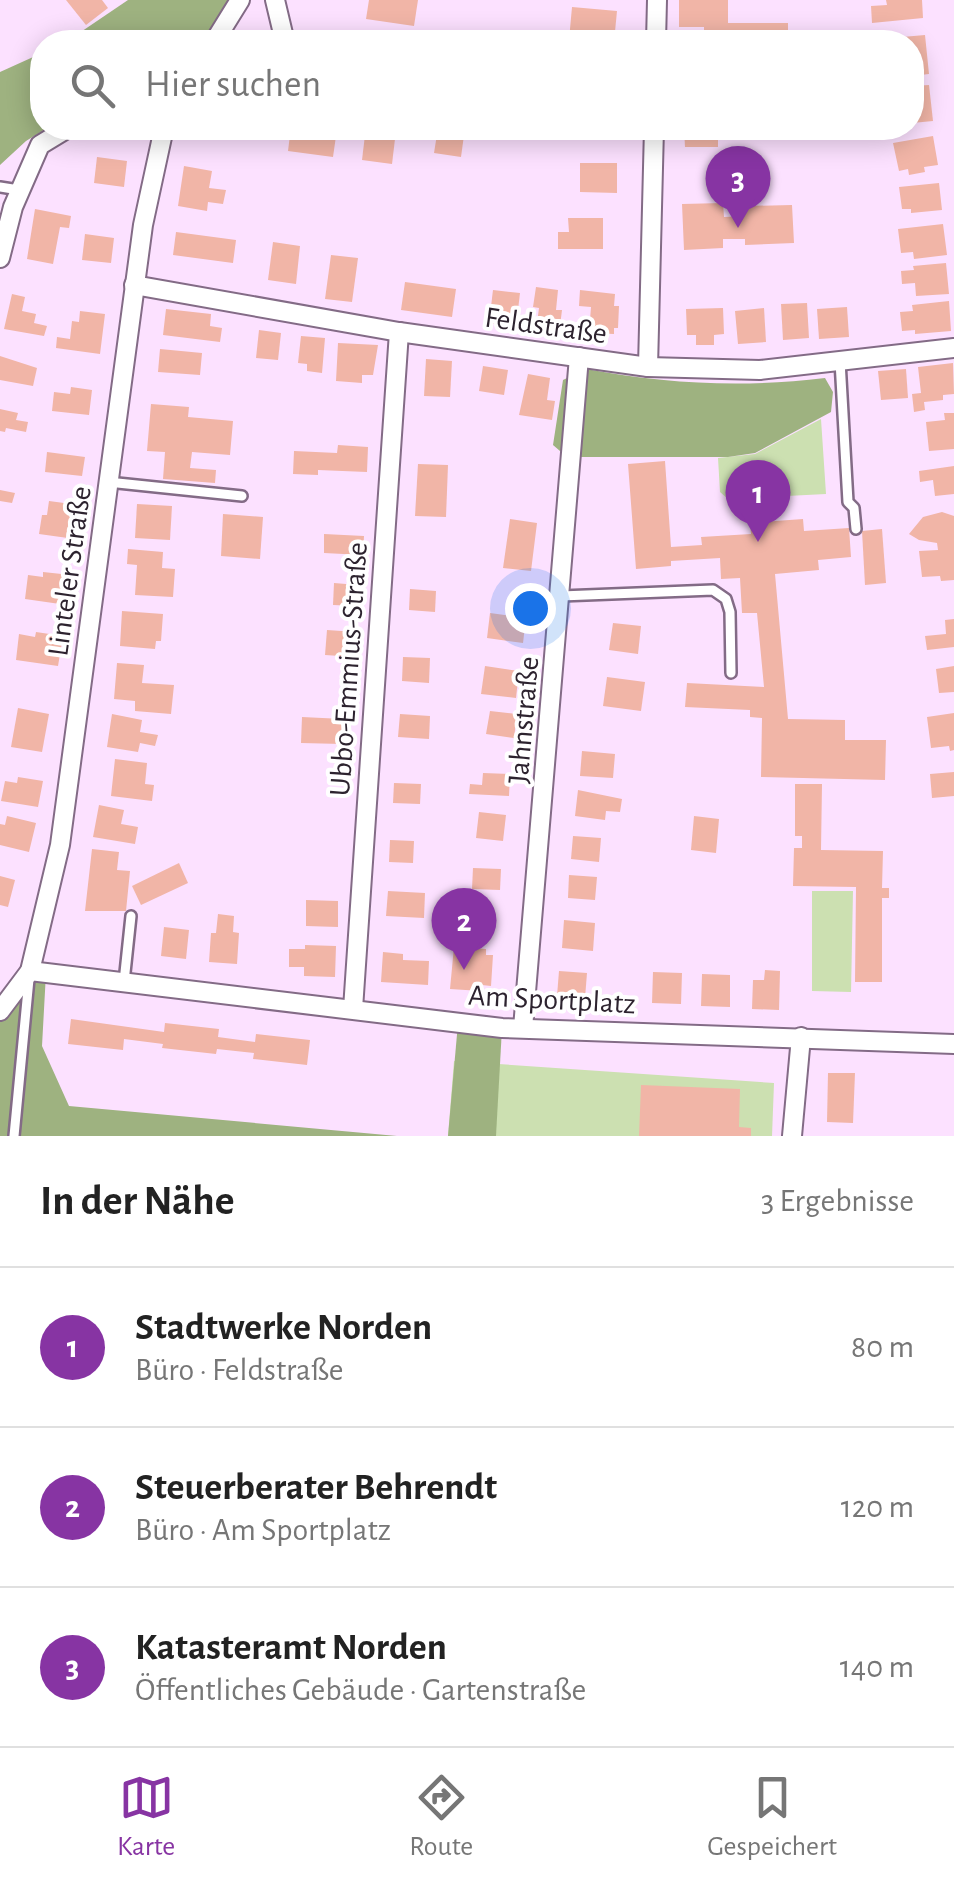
<!DOCTYPE html>
<html lang="de">
<head>
<meta charset="utf-8">
<style>
	body { margin:0; font-family:"Alegreya Sans",sans-serif; background:#f2f2f2; color:#222 }
	.you { position:absolute; left:530px; top:608px; width:35px; height:35px; margin:-25px; border:8px solid #fff; border-radius:50%; background:#1a73e8; box-shadow:0 0 0 15px #1a73e833 }
	.badge { display:grid; place-items:center; width:65px; height:65px; border-radius:50%; background:#8734a3; color:#fff; font-size:32px; font-weight:700 }
	.pin { position:absolute; translate:-50% -82px; filter:drop-shadow(0 2px 5px #0008) }
	.pin::after { content:''; position:absolute; top:52px; width:35px; height:30px; background:inherit; clip-path:polygon(0 0,100% 0,50% 100%) }
	.list { margin:0; padding:0; list-style:none }
	h2 { display:flex; justify-content:space-between; align-items:center; height:130px; margin:0; padding:0 40px; font-size:42px }
	h2 small { font-size:32px; font-weight:400; color:#767676 }
	.list li { display:grid; grid-template-columns:65px 1fr auto; gap:30px; align-items:center; box-sizing:border-box; height:160px; padding:0 40px; border-top:2px solid #e0e0e0 }
	.list b { display:block; font-size:38px; white-space:nowrap }
	.list p { margin:0; font-size:32px; white-space:nowrap; color:#767676 }
	.list em { font-size:32px; font-style:normal; color:#767676 }
	.icon { flex:none; width:55px; height:55px; fill:none; stroke:currentColor; stroke-width:2; stroke-linecap:round; stroke-linejoin:round }
	.map { position:relative; flex:none; width:954px; height:1136px; overflow:hidden }
	.search { position:absolute; background:#fff; box-shadow:0 5px 25px #0003; left:30px; right:30px; top:30px; height:110px; display:flex; align-items:center; gap:25px; box-sizing:border-box; padding:0 35px; border-radius:40px; color:#767676; font-size:38px }
	.sheet { height:610px; background:#fff }
	nav { display:flex; justify-content:space-around; align-items:center; box-sizing:border-box; height:140px; border-top:2px solid #e0e0e0; background:#fff; font-size:28px; color:#767676 }
	nav a { display:grid; justify-items:center; gap:5px }
	nav .on { color:#8734a3 }
	.map>svg:first-child { display:block }
	.green { fill:#cce0b1 }
	.forest { fill:#9eb280 }
	.building { fill:#f1b5a7 }
	.lines { fill:none; stroke-linecap:round; stroke-linejoin:round }
	.lane-casing { stroke:#836b86; stroke-width:14 }
	.street-casing { stroke:#836b86; stroke-width:22 }
	.lane { stroke:#fff; stroke-width:9 }
	.street { stroke:#fff; stroke-width:18 }
	.labels { text-anchor:middle; stroke-width:8; stroke-linejoin:round; paint-order:stroke }
	.street-label { font-size:30px; fill:#2d232f; stroke:#fff }
</style>
</head>
<body>
<div class="map">
<svg width="954" height="1136" viewBox="0 0 954 1136">
	<rect width="100%" height="100%" fill="#fce1ff"/>
	<g class="green">
		<polygon points="821,419 826,494 728,499 720,492 718,458 755,454"/>
		<polygon points="812,891 853,891 851,992 812,991"/>
		<polygon points="454,1061 774,1083 772,1136 448,1136"/>
	</g>
	<g class="forest">
		<polygon points="128,0 230,0 204,42 66,42"/>
		<polygon points="42,53 42,128 47,128 26,141 0,165 0,72"/>
		<path d="M586 369C667 384 743 388 825 378L833 392 831 412 755 453 728 457H567L553 445 563 380Z"/>
		<polygon points="30,971 46,973 42,1046 69,1106 397,1136 0,1136 0,1011"/>
		<polygon points="458,1023 502,1028 496,1136 448,1136"/>
	</g>
	<g class="building">
		<polygon points="66,0 102,0 108,8 86,25"/>
		<polygon points="369,0 418,0 414,26 366,19"/>
		<polygon points="679,0 728,0 728,23 788,23 788,42 704,42 704,27 679,27"/>
		<polygon points="886,0 922,0 923,18 872,23 871,6 887,5"/>
		<polygon points="572,7 617,11 614,42 569,40"/>
		<polygon points="925,35 929,74 912,76 912,42 891,42 891,38"/>
		<polygon points="929,85 933,121 912,123 912,86"/>
		<polygon points="305,128 337,129 333,157 288,151 290,135 304,137"/>
		<polygon points="438,128 465,128 461,157 434,153"/>
		<rect x="582" y="128" width="34" height="5"/>
		<polygon points="684,128 718,128 718,147 685,147"/>
		<polygon points="365,135 395,139 392,164 362,160"/>
		<polygon points="933,136 938,165 924,167 925,172 909,175 908,169 899,171 893,143"/>
		<polygon points="97,157 127,161 124,187 94,183"/>
		<polygon points="580,163 617,163 617,193 580,192"/>
		<polygon points="184,166 212,171 209,188 226,190 223,204 208,202 207,211 178,206"/>
		<polygon points="939,183 942,210 911,213 911,209 902,209 899,187"/>
		<polygon points="723,203 724,217 745,216 745,206 792,205 794,243 745,245 745,239 723,239 723,248 684,250 682,204"/>
		<polygon points="35,209 71,216 69,228 60,227 53,264 27,259"/>
		<polygon points="568,218 603,218 603,249 558,249 558,232 569,232"/>
		<polygon points="943,224 947,255 914,259 913,252 901,253 898,229"/>
		<polygon points="176,232 236,240 233,263 173,255"/>
		<polygon points="85,234 114,238 111,263 82,260"/>
		<polygon points="273,242 300,246 296,284 268,280"/>
		<polygon points="331,255 358,258 352,302 325,299"/>
		<polygon points="946,263 949,294 916,296 915,283 902,284 901,271 914,270 913,266"/>
		<polygon points="405,282 456,289 452,317 401,310"/>
		<polygon points="536,287 558,290 556,310 562,310 559,334 536,331 539,308 533,307"/>
		<polygon points="493,290 520,293 516,327 489,323"/>
		<polygon points="580,290 615,294 614,306 619,306 618,328 614,328 614,334 589,333 591,307 579,306"/>
		<polygon points="12,294 25,297 22,311 36,314 34,323 47,326 44,336 4,329"/>
		<polygon points="949,301 951,331 915,334 915,330 902,331 900,312 913,311 912,305"/>
		<polygon points="807,303 809,338 783,340 781,304"/>
		<polygon points="847,307 849,337 819,339 817,309"/>
		<polygon points="723,308 724,334 714,335 714,345 696,345 696,335 687,335 686,309"/>
		<polygon points="764,308 766,342 738,344 735,311"/>
		<polygon points="166,309 211,314 210,326 222,328 220,342 163,335"/>
		<polygon points="80,311 105,314 100,354 56,348 57,337 70,339 72,321 79,322"/>
		<polygon points="259,330 281,333 278,360 256,358"/>
		<polygon points="301,336 325,338 322,373 307,371 307,364 298,363"/>
		<polygon points="338,343 378,345 373,375 362,375 362,383 336,381"/>
		<polygon points="160,349 202,353 200,375 158,372"/>
		<polygon points="0,356 37,368 33,386 0,380"/>
		<polygon points="426,359 452,361 450,397 424,396"/>
		<polygon points="953,363 954,394 943,395 943,400 924,402 925,410 914,412 912,394 921,393 918,367"/>
		<polygon points="483,366 508,370 504,395 479,391"/>
		<polygon points="906,369 908,398 881,400 878,371"/>
		<polygon points="528,374 550,378 547,400 555,401 552,420 519,415"/>
		<polygon points="71,387 92,390 89,415 52,411 54,392 70,394"/>
		<polygon points="151,404 189,407 188,417 233,421 230,455 192,452 190,468 216,470 215,483 163,479 165,452 147,451"/>
		<polygon points="0,409 18,413 16,420 28,422 26,432 6,428 5,432 0,431"/>
		<polygon points="944,413 954,413 954,449 929,451 926,422 945,420"/>
		<polygon points="338,445 368,447 367,472 318,470 318,475 293,474 294,451 337,453"/>
		<polygon points="47,452 85,457 82,476 45,472"/>
		<polygon points="665,461 671,547 702,545 701,537 751,534 750,523 803,519 804,531 849,528 851,557 818,560 819,570 775,574 788,719 845,720 845,740 886,740 885,780 761,777 762,718 750,717 750,710 685,707 687,683 764,687 757,613 742,613 740,578 721,579 720,558 671,561 671,566 636,569 628,464"/>
		<polygon points="418,464 448,465 446,517 415,516"/>
		<polygon points="954,466 954,494 935,496 933,480 920,482 919,471"/>
		<polygon points="0,490 15,493 12,503 0,501"/>
		<polygon points="49,501 79,505 75,539 39,534 42,515 47,515"/>
		<polygon points="137,504 172,506 170,540 135,538"/>
		<polygon points="942,512 954,516 954,580 941,581 940,576 922,577 919,551 938,550 937,543 919,540 909,534 923,517"/>
		<polygon points="223,514 263,517 260,559 221,556"/>
		<polygon points="510,519 537,523 531,571 503,568"/>
		<polygon points="882,529 886,583 865,585 862,531"/>
		<polygon points="324,534 364,536 363,555 324,553"/>
		<polygon points="128,549 163,552 162,568 175,569 173,597 135,595 137,565 127,564"/>
		<polygon points="43,572 71,575 67,605 25,599 28,575 43,577"/>
		<polygon points="334,583 358,585 357,606 333,605"/>
		<polygon points="410,589 436,591 435,612 409,610"/>
		<polygon points="122,611 163,614 161,641 156,641 155,649 120,646"/>
		<polygon points="490,613 526,618 523,643 487,638"/>
		<polygon points="954,619 954,647 927,650 925,636 946,634 945,620"/>
		<polygon points="613,623 641,626 638,654 609,650"/>
		<polygon points="327,630 356,632 355,657 325,655"/>
		<polygon points="36,632 63,636 58,666 16,660 19,634 35,637"/>
		<polygon points="403,657 430,658 429,683 402,681"/>
		<polygon points="117,663 144,665 142,683 174,685 171,714 135,711 135,701 114,699"/>
		<polygon points="485,666 519,671 516,698 481,694"/>
		<polygon points="954,666 954,692 939,693 936,669"/>
		<polygon points="607,677 645,682 641,711 603,706"/>
		<polygon points="18,708 49,714 42,752 11,747"/>
		<polygon points="490,711 517,714 514,738 486,734"/>
		<polygon points="954,713 954,750 950,751 949,746 931,748 927,717"/>
		<polygon points="112,714 142,720 140,732 158,735 155,746 140,743 138,752 107,747"/>
		<polygon points="400,714 430,716 429,739 398,737"/>
		<polygon points="302,717 343,719 342,744 301,743"/>
		<polygon points="582,751 615,754 613,778 580,776"/>
		<polygon points="115,759 147,763 145,784 154,785 152,801 111,796"/>
		<polygon points="954,772 954,796 932,798 930,774"/>
		<polygon points="483,773 510,774 509,796 469,794 470,784 482,785"/>
		<polygon points="18,777 43,781 38,807 1,801 5,781 17,783"/>
		<polygon points="394,783 421,784 420,804 393,803"/>
		<polygon points="795,784 822,784 821,850 883,851 882,888 889,888 889,898 882,898 882,982 855,982 856,887 793,886 794,848 802,848 802,836 795,836"/>
		<polygon points="578,790 622,799 620,812 606,811 605,820 575,816"/>
		<polygon points="99,805 124,810 121,824 138,827 135,844 93,837"/>
		<polygon points="479,812 506,815 503,841 476,838"/>
		<polygon points="7,816 36,823 29,852 0,845 0,824 5,825"/>
		<polygon points="694,816 719,819 716,853 691,850"/>
		<polygon points="573,836 601,838 599,862 571,859"/>
		<polygon points="390,840 414,841 413,863 389,862"/>
		<polygon points="92,849 119,852 117,870 130,871 126,911 85,911"/>
		<polygon points="179,863 188,883 141,905 132,886"/>
		<polygon points="473,868 501,869 500,890 472,889"/>
		<polygon points="569,875 597,877 595,900 568,898"/>
		<polygon points="0,876 15,880 8,907 0,905"/>
		<polygon points="388,891 425,893 424,918 386,916"/>
		<polygon points="306,900 338,901 338,927 306,926"/>
		<polygon points="218,914 234,916 233,932 239,933 237,964 209,962 211,933 216,933"/>
		<polygon points="564,920 595,923 593,951 562,948"/>
		<polygon points="164,927 189,930 186,959 161,956"/>
		<polygon points="305,945 336,946 335,977 304,976 304,967 289,967 289,949 305,949"/>
		<polygon points="454,947 486,949 486,955 493,955 491,986 482,985 481,991 450,989"/>
		<polygon points="383,952 403,954 403,960 429,961 428,985 381,982"/>
		<polygon points="765,970 780,971 779,1010 752,1009 753,980 764,980"/>
		<polygon points="559,971 587,973 585,998 557,996"/>
		<polygon points="653,972 682,973 681,1004 652,1003"/>
		<polygon points="702,974 730,975 730,1007 701,1006"/>
		<polygon points="71,1019 164,1032 165,1023 219,1029 218,1037 255,1042 256,1034 310,1040 307,1065 253,1059 254,1053 217,1049 216,1054 162,1048 163,1044 124,1039 123,1050 68,1044"/>
		<polygon points="828,1073 855,1073 853,1123 827,1122"/>
		<polygon points="641,1085 740,1089 739,1127 751,1128 751,1136 639,1136"/>
	</g>
	<g class="lines">
		<defs>
			<g id="lane">
				<polyline points="0,187 19,190"/>
				<polyline points="840,361 848,502 854,508 856,529"/>
				<polyline points="108,482 242,496"/>
				<polyline points="561,596 713,590 726,599 730,612 731,673"/>
				<polyline points="124,982 131,916"/>
				<polyline points="14,1136 29,979"/>
			</g>
			<g id="street">
				<polyline points="275,0 285,42"/>
				<polyline points="214,42 240,0"/>
				<polyline points="656,42 657,0"/>
				<polyline points="0,258 13,207 40,145 68,128"/>
				<polyline points="134,285 399,332 648,367 760,370 954,348"/>
				<polyline points="648,367 654,128"/>
				<polyline points="30,971 502,1028 954,1044"/>
				<polyline points="353,1009 399,332"/>
				<polyline points="0,1011 30,971 60,845 143,225 164,128"/>
				<polyline points="523,1028 579,357"/>
				<polyline points="792,1136 801,1037"/>
			</g>
		</defs>
		<use href="#lane" class="lane-casing"/>
		<use href="#street" class="street-casing"/>
		<use href="#lane" class="lane"/>
		<use href="#street" class="street"/>
	</g>
	<g class="labels">
		<g class="street-label">
			<text transform="translate(546 325) rotate(8)" y="10">Feldstraße</text>
			<text transform="translate(69 571) rotate(-82)" y="10">Linteler Straße</text>
			<text transform="translate(348 669) rotate(-86)" y="10">Ubbo-Emmius-Straße</text>
			<text transform="translate(523 720) rotate(-85)" y="10">Jahnstraße</text>
			<text transform="translate(552 999) rotate(3)" y="10">Am Sportplatz</text>
		</g>
	</g>
</svg>
<div class="you"></div>
<div class="pin badge" style="left:758px;top:542px">1</div>
<div class="pin badge" style="left:464px;top:970px">2</div>
<div class="pin badge" style="left:738px;top:228px">3</div>
<div class="search"><svg class="icon" aria-label="search" viewBox="0 0 24 24"><circle cx="10" cy="10" r="6"/><path d="M15 15l6 6"/></svg>Hier suchen</div>
</div>
<section class="sheet">
<h2>In der Nähe<small>3 Ergebnisse</small></h2>
<ul class="list">
<li><span class="badge">1</span><div><b>Stadtwerke Norden</b><p>Büro · Feldstraße</p></div><em>80 m</em></li>
<li><span class="badge">2</span><div><b>Steuerberater Behrendt</b><p>Büro · Am Sportplatz</p></div><em>120 m</em></li>
<li><span class="badge">3</span><div><b>Katasteramt Norden</b><p>Öffentliches Gebäude · Gartenstraße</p></div><em>140 m</em></li>
</ul>
</section>
<nav>
<a class="on"><svg class="icon" aria-label="map" viewBox="0 0 24 24"><path d="M3 6l6-2 6 2 6-2v14l-6 2-6-2-6 2zM9 4v14M15 6v14"/></svg>Karte</a>
<a><svg class="icon" aria-label="directions" viewBox="0 0 24 24"><path d="M12 3l9 9-9 9-9-9zM9 14v-3h6M13 9l2 2-2 2"/></svg>Route</a>
<a><svg class="icon" aria-label="saved" viewBox="0 0 24 24"><path d="M7 4h10v16l-5-4-5 4z"/></svg>Gespeichert</a>
</nav>
</body>
</html>
